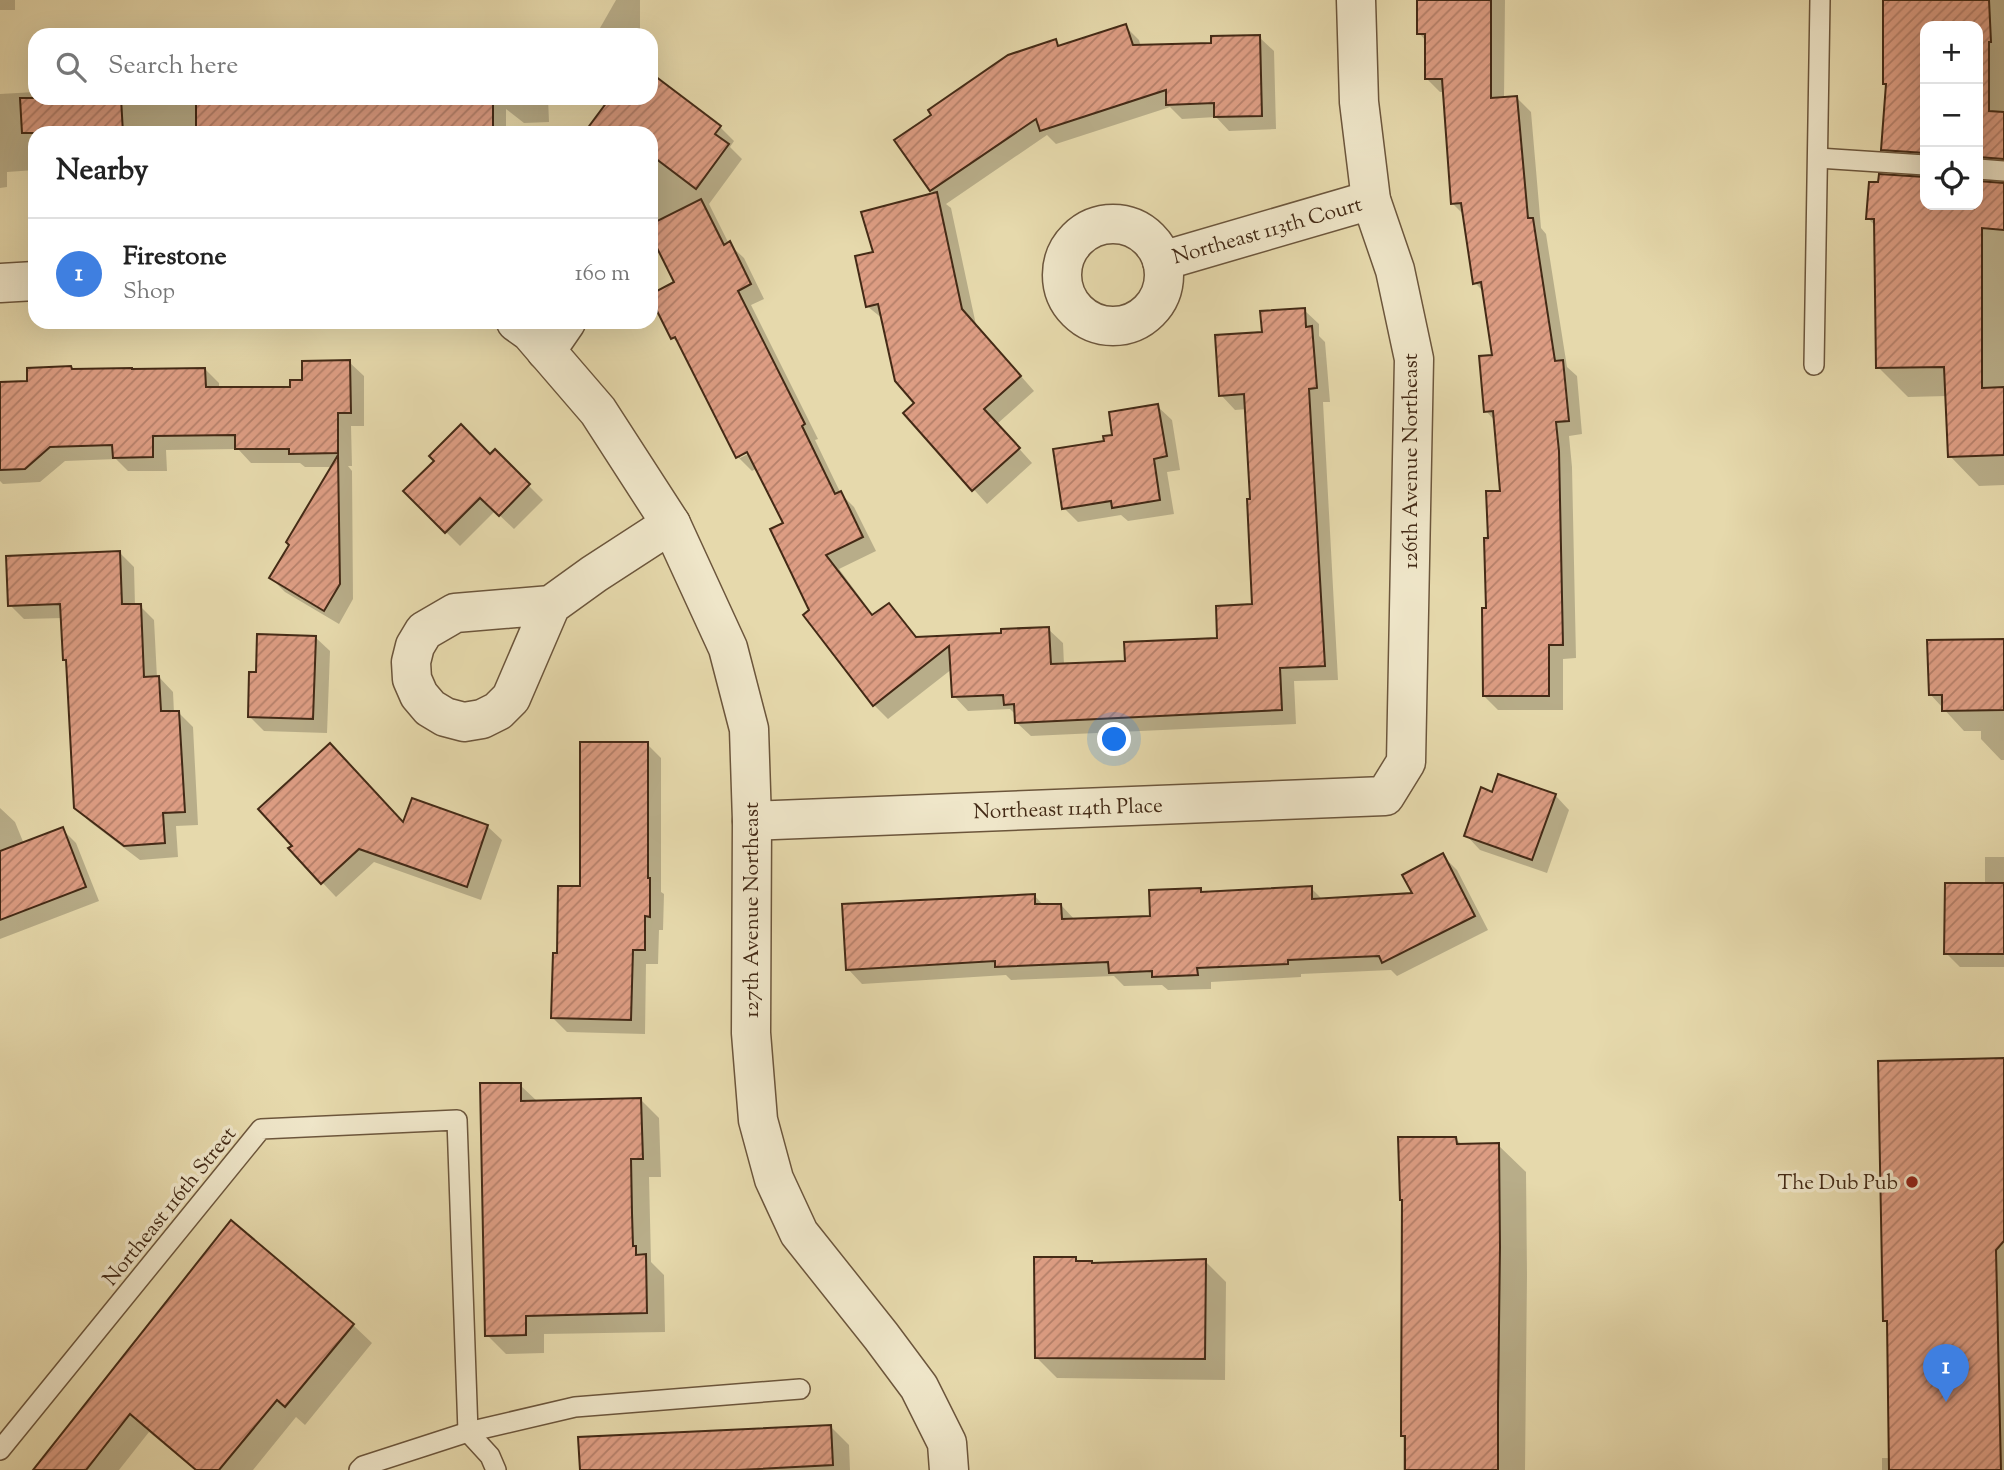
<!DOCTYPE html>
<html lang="en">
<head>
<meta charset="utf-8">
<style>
	body { margin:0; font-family:"Sorts Mill Goudy",serif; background:#f2f2f2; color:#222 }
	.controls { position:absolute; right:21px; top:21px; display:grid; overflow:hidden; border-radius:14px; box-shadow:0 7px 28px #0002 }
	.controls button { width:63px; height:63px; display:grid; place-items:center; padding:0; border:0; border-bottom:2px solid #e0e0e0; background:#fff; color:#222; font:35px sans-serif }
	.you { position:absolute; left:1115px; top:740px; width:24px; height:24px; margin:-18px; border:5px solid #fff; border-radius:50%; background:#1a73e8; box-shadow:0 0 0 10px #1a73e833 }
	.badge { display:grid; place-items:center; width:46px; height:46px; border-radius:50%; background:#8f2418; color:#fff; font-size:23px; font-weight:700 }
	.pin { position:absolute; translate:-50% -58px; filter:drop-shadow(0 2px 4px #0008) }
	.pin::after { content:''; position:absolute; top:37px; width:24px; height:21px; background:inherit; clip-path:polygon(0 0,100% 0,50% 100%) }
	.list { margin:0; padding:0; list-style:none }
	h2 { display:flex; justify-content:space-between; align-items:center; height:91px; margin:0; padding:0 28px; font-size:30px }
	h2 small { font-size:23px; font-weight:400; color:#767676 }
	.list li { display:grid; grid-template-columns:46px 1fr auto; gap:21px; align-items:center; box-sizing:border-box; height:112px; padding:0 28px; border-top:2px solid #e0e0e0 }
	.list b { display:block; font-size:26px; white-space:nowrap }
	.list p { margin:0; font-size:23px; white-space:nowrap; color:#767676 }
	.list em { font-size:23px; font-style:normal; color:#767676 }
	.icon { flex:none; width:38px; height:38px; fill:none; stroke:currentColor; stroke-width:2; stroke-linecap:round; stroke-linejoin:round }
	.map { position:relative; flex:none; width:2004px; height:1470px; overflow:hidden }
	.search { position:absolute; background:#fff; box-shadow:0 7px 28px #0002; left:28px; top:28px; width:630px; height:77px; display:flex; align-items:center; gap:18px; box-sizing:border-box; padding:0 24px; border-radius:21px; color:#767676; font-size:26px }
	.panel { position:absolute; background:#fff; box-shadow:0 7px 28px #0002; left:28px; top:126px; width:630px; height:203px; border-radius:21px }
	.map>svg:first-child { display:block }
	.shadow { fill:#0003; fill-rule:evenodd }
	.building { fill:url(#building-hatch); stroke:#432a16; stroke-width:2 }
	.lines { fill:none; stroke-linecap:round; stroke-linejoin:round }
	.service-casing { stroke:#6c563c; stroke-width:22 }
	.minor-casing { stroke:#6c563c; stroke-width:41 }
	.service { stroke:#efe6c9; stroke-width:19 }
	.minor { stroke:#efe6c9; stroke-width:38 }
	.poi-dot { fill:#8f2418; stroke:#efe6c9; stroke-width:2.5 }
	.labels { text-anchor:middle; stroke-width:7; stroke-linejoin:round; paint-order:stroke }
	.street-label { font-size:21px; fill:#432a16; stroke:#efe6c9 }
	.poi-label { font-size:21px; fill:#432a16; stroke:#efe6c9; text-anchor:end }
</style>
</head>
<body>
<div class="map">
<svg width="2004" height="1470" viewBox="0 0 2004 1470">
	<defs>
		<pattern id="building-hatch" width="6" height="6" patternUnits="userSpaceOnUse" patternTransform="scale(1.75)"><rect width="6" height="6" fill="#dd9d83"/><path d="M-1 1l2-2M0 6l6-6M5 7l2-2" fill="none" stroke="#b5806a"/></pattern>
	</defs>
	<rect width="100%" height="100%" fill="#e6d9ac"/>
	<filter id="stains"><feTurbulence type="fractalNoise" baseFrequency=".00286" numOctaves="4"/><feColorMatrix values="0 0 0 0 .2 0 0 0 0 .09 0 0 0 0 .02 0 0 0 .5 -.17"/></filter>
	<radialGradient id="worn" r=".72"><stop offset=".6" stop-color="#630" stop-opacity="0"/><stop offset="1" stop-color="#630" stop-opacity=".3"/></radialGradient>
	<g class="shadow">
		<rect x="0" y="0" width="15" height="10"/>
		<polygon points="616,0 640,0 640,35 596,35"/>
		<polygon points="1419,0 1505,0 1504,99 1517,98 1531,112 1541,228 1546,234 1567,367 1577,376 1582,434 1569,436 1572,467 1576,658 1563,659 1563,710 1498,710 1484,696 1490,540 1502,493 1495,421 1486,411 1494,357 1484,292 1475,283 1465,216 1452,203 1444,92 1440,92 1426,78 1426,41 1419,33"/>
		<path d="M1885 0H2004V485L1979 486 1950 456 1947 396 1908 397 1878 367 1876 227 1868 218 1911 177 1883 149 1888 86 1885 83ZM1925 26H1978V205H1925Z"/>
		<polygon points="1125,26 1139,40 1141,47 1212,45 1259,37 1274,51 1276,129 1229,131 1216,117 1182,119 1170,107 1056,144 1047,135 946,204 951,208 976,325 1034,391 997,424 1032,463 987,504 905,413 917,403 883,319 867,306 876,253 936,195 931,190 1055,41 1061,47"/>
		<path d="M651 75 720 127 734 141 730 147 742 159 709 204 729 244 744 258 764 299 751 305 818 439 815 440 841 494 854 507 876 551 839 569 874 616 889 605 918 639 1003 635 1048 629 1063 643 1064 665 1126 663 1219 640 1254 606 1252 501 1247 409 1235 410 1221 395 1263 333 1304 310 1319 324V336L1325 342 1330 402H1323L1338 680 1294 681 1296 724 1031 736 1016 722V715L1010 709 968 711 954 696 952 669 888 719 874 705 811 610 785 524 757 468 752 471 738 457 683 348 673 338 677 283 651 232V133H586L612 98H651ZM754 447 756 450 740 458V454Z"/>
		<polygon points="35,92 35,98 130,98 133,103 198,103 198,98 548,98 549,122 524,123 506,109 506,133 35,133 35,170 7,172 7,187 0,188 0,94"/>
		<polygon points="349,362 364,376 364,426 351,426 352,466 348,466 352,471 353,599 339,624 285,592 271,578 333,467 305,467 300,463 251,463 238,449 166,450 167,471 128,471 116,459 65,461 40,482 3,484 0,481 0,384 29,383 74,371 205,369 219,383 219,389 291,389 303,381"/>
		<polygon points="1157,406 1172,420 1180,470 1167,472 1174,514 1128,521 1121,515 1078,522 1064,508 1106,442"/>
		<polygon points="495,452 543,500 514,529 495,511 460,546 405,491 490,456"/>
		<polygon points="120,553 134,567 135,606 140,606 154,620 157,678 159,677 173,692 174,713 179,713 193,727 198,825 176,826 178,857 140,860 90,822 75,807 68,663 64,659 63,618 24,619 10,605"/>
		<polygon points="315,637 330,651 327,733 264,731 250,717 257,674"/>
		<polygon points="2004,641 2004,760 2001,760 1981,739 1981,731 1964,731 1930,694"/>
		<polygon points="647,744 661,758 661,892 664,894 663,930 659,930 658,964 646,964 645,1034 567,1032 553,1018 558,955 582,888"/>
		<polygon points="1493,794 1555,795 1569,810 1547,873 1480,850 1466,835"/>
		<polygon points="0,808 15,822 24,844 62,829 76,843 99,901 0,939"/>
		<polygon points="404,824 487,826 502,840 481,900 374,862 336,897 291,849"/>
		<polygon points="1443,856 1457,870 1488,930 1397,976 1391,970 1301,974 1301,977 1211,982 1211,989 1168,990 1162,985 1124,986 1114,976 1011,980 1006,975 862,984 848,969 1034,895 1044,906 1061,905 1075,920 1152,917 1200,890 1204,893 1311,888 1323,900 1415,894"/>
		<polygon points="1985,857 2004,857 2004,967 1960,967 1946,953 1985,885"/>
		<polygon points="2004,1060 2004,1470 1882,1470 1882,1458 1891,1458 1888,1324 1885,1321"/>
		<polygon points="520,1085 538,1102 641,1100 659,1118 661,1177 649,1177 651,1262 664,1275 665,1332 544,1334 544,1353 506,1354 487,1335"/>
		<polygon points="1456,1139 1462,1145 1498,1145 1526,1172 1527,1275 1525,1470 1403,1470 1404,1200"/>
		<polygon points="231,1223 353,1325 372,1343 305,1425 296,1417 253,1470 195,1470 149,1432 119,1470 34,1470"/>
		<polygon points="1075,1259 1080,1263 1093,1265 1205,1261 1226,1282 1225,1380 1057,1378 1036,1357"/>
		<polygon points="830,1426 849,1445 850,1470 582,1470"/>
	</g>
	<g class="building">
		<polygon points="1417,0 1491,0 1491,98 1517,96 1528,218 1533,218 1555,361 1563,360 1569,421 1556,422 1559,451 1563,645 1549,645 1549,696 1483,696 1482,608 1486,608 1484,538 1488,538 1486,491 1500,491 1493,411 1484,412 1479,356 1492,355 1481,282 1473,284 1461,203 1451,204 1442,79 1425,79 1425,34 1417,34"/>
		<polygon points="1883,0 1989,0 1991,42 1989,42 1989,111 2004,112 2004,159 1978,157 1978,26 1925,26 1925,153 1881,150 1886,84 1883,84"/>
		<polygon points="1126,24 1133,45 1211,43 1211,36 1260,35 1262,116 1214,117 1214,103 1166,105 1166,90 1040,131 1036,119 930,191 894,140 931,115 928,110 1008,55 1056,39 1058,46"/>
		<polygon points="651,73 721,126 715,134 729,144 696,189 651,155 651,133 584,133 610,98 651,98"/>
		<polygon points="20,98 121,98 123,133 22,133"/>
		<rect x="196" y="98" width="297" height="35"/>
		<polygon points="1879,174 1925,177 1925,205 1978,205 1978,181 2004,183 2004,230 1982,228 1982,388 2004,387 2004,455 1948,457 1944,367 1876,368 1874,219 1866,219 1869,182 1878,182"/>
		<polygon points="937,192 962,309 1021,376 984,409 1020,448 972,491 903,413 914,403 895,381 878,304 866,307 855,256 873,252 861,212"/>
		<polygon points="701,199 724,245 730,241 751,284 738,291 805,424 802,426 835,494 841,491 863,537 826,555 872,615 889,603 916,637 1001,633 1001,629 1049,627 1051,664 1125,661 1124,642 1217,638 1216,606 1252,604 1247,499 1250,499 1244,394 1219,396 1215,335 1262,332 1260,311 1305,308 1306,327 1312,326 1317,388 1309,389 1325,666 1280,668 1282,710 1015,723 1014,704 1004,705 1003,695 952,697 949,646 873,706 803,615 809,610 770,529 783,523 747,452 736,458 675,337 671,339 651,299 651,294 674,282 651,236 651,224"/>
		<polygon points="350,360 351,413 338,413 338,453 289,454 289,449 235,449 235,435 153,436 153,457 113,458 112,445 50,447 25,469 0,470 0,382 27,381 27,368 71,366 72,369 132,368 132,369 205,368 206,387 290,387 290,380 302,380 302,361"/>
		<polygon points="1158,404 1167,456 1154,459 1160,500 1112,508 1111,501 1062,509 1053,449 1104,441 1103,436 1112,435 1109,412"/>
		<polygon points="461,424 490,454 495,449 530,484 499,516 480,498 445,533 403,491 434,461 429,456"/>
		<polygon points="338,455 340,584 324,611 269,578 289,545 286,542"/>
		<polygon points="120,551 122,604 141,604 144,677 159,676 161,711 179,711 185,812 163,813 165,843 124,846 74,808 66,660 63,660 60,604 8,606 6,556"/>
		<polygon points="257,634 316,636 313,719 248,717 249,672 256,672"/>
		<polygon points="2004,639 2004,710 1942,711 1942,695 1929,695 1927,640"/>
		<polygon points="580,742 648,742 648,878 650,878 650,917 645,916 645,950 633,950 631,1020 551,1018 553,953 557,953 558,886 580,886"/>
		<polygon points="330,743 403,822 412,798 488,825 467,887 359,849 321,884 288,848 292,846 258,809"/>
		<polygon points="1498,774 1556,794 1532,860 1464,836 1481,787 1492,792"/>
		<polygon points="63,827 86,887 0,920 0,851"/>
		<polygon points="1443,853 1475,916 1382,963 1379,956 1288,960 1288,964 1197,968 1198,975 1152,977 1152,971 1109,973 1108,962 995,967 995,961 846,970 842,904 1035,894 1035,904 1061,904 1062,919 1150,916 1149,890 1201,888 1201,892 1312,886 1312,899 1412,893 1402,875"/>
		<polygon points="1945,883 2004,883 2004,954 1944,954"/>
		<polygon points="2004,1058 2004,1241 1996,1250 2001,1470 1889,1470 1887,1321 1883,1321 1878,1061"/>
		<polygon points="480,1083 521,1083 521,1101 641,1098 643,1159 631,1159 632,1213 633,1246 636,1246 636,1255 646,1254 647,1313 526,1316 526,1335 485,1336"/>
		<polygon points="1398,1137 1456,1137 1457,1144 1499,1143 1500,1247 1498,1405 1498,1470 1405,1470 1405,1436 1401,1436 1402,1200 1400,1200"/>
		<polygon points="231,1220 354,1324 285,1407 277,1400 219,1470 196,1470 130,1414 86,1470 33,1470"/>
		<polygon points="1034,1257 1076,1257 1076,1261 1092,1261 1092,1263 1206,1259 1205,1359 1035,1358"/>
		<polygon points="831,1425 833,1465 738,1470 580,1470 578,1437"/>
	</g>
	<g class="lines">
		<defs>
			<g id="service">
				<polyline points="1818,158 1925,165"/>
				<polyline points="1978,169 2004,171"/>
				<polyline points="1814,365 1820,0"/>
				<polyline points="0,1450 261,1129 457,1120 468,1432 490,1456 496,1470"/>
				<polyline points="359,1470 363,1466 468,1432 575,1407 800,1389"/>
			</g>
			<g id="minor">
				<circle cx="1113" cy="275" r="51"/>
				<polyline points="1162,261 1371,200"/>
				<polyline points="0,283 35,281"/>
				<polyline points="516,322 530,332 598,411 671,524 728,648 749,729 752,821 751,1033 758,1120 774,1179 799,1233 881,1336 919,1387 947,1443 949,1470"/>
				<polyline points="546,351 566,322"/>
				<polyline points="551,605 455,613 424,631 415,646 411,662 412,679 419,695 430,708 445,717 464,722 482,719 498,711 511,698 551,605 594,574 671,524"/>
				<polyline points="752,821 1385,796 1406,762 1414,359 1395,270 1371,200 1359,102 1356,0"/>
			</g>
		</defs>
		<use href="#service" class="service-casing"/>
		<use href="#minor" class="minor-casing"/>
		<use href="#service" class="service"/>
		<use href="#minor" class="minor"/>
	</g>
	<circle class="poi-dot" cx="1912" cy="1182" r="7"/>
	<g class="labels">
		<g class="street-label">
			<text transform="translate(1267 230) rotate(-16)" y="7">Northeast 113th Court</text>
			<text transform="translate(1410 461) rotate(-90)" y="7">126th Avenue Northeast</text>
			<text transform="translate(1068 808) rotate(-2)" y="7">Northeast 114th Place</text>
			<text transform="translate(751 910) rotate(-90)" y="7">127th Avenue Northeast</text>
			<text transform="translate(169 1206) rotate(-51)" y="7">Northeast 116th Street</text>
		</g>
		<g class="poi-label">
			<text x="1898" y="1189">The Dub Pub</text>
		</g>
	</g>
	<rect width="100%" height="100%" filter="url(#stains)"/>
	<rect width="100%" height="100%" fill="url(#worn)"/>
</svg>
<div class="controls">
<button>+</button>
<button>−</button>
<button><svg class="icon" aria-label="locate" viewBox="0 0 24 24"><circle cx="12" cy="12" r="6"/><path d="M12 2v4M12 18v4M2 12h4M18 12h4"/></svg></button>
</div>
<div class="you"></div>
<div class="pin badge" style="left:1946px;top:1402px;background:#3f7fe0">1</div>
<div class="search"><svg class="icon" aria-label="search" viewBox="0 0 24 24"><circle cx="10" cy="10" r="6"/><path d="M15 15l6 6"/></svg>Search here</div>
<section class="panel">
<h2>Nearby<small></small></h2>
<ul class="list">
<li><span class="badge" style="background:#3f7fe0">1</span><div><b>Firestone</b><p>Shop</p></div><em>160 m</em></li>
</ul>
</section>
</div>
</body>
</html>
